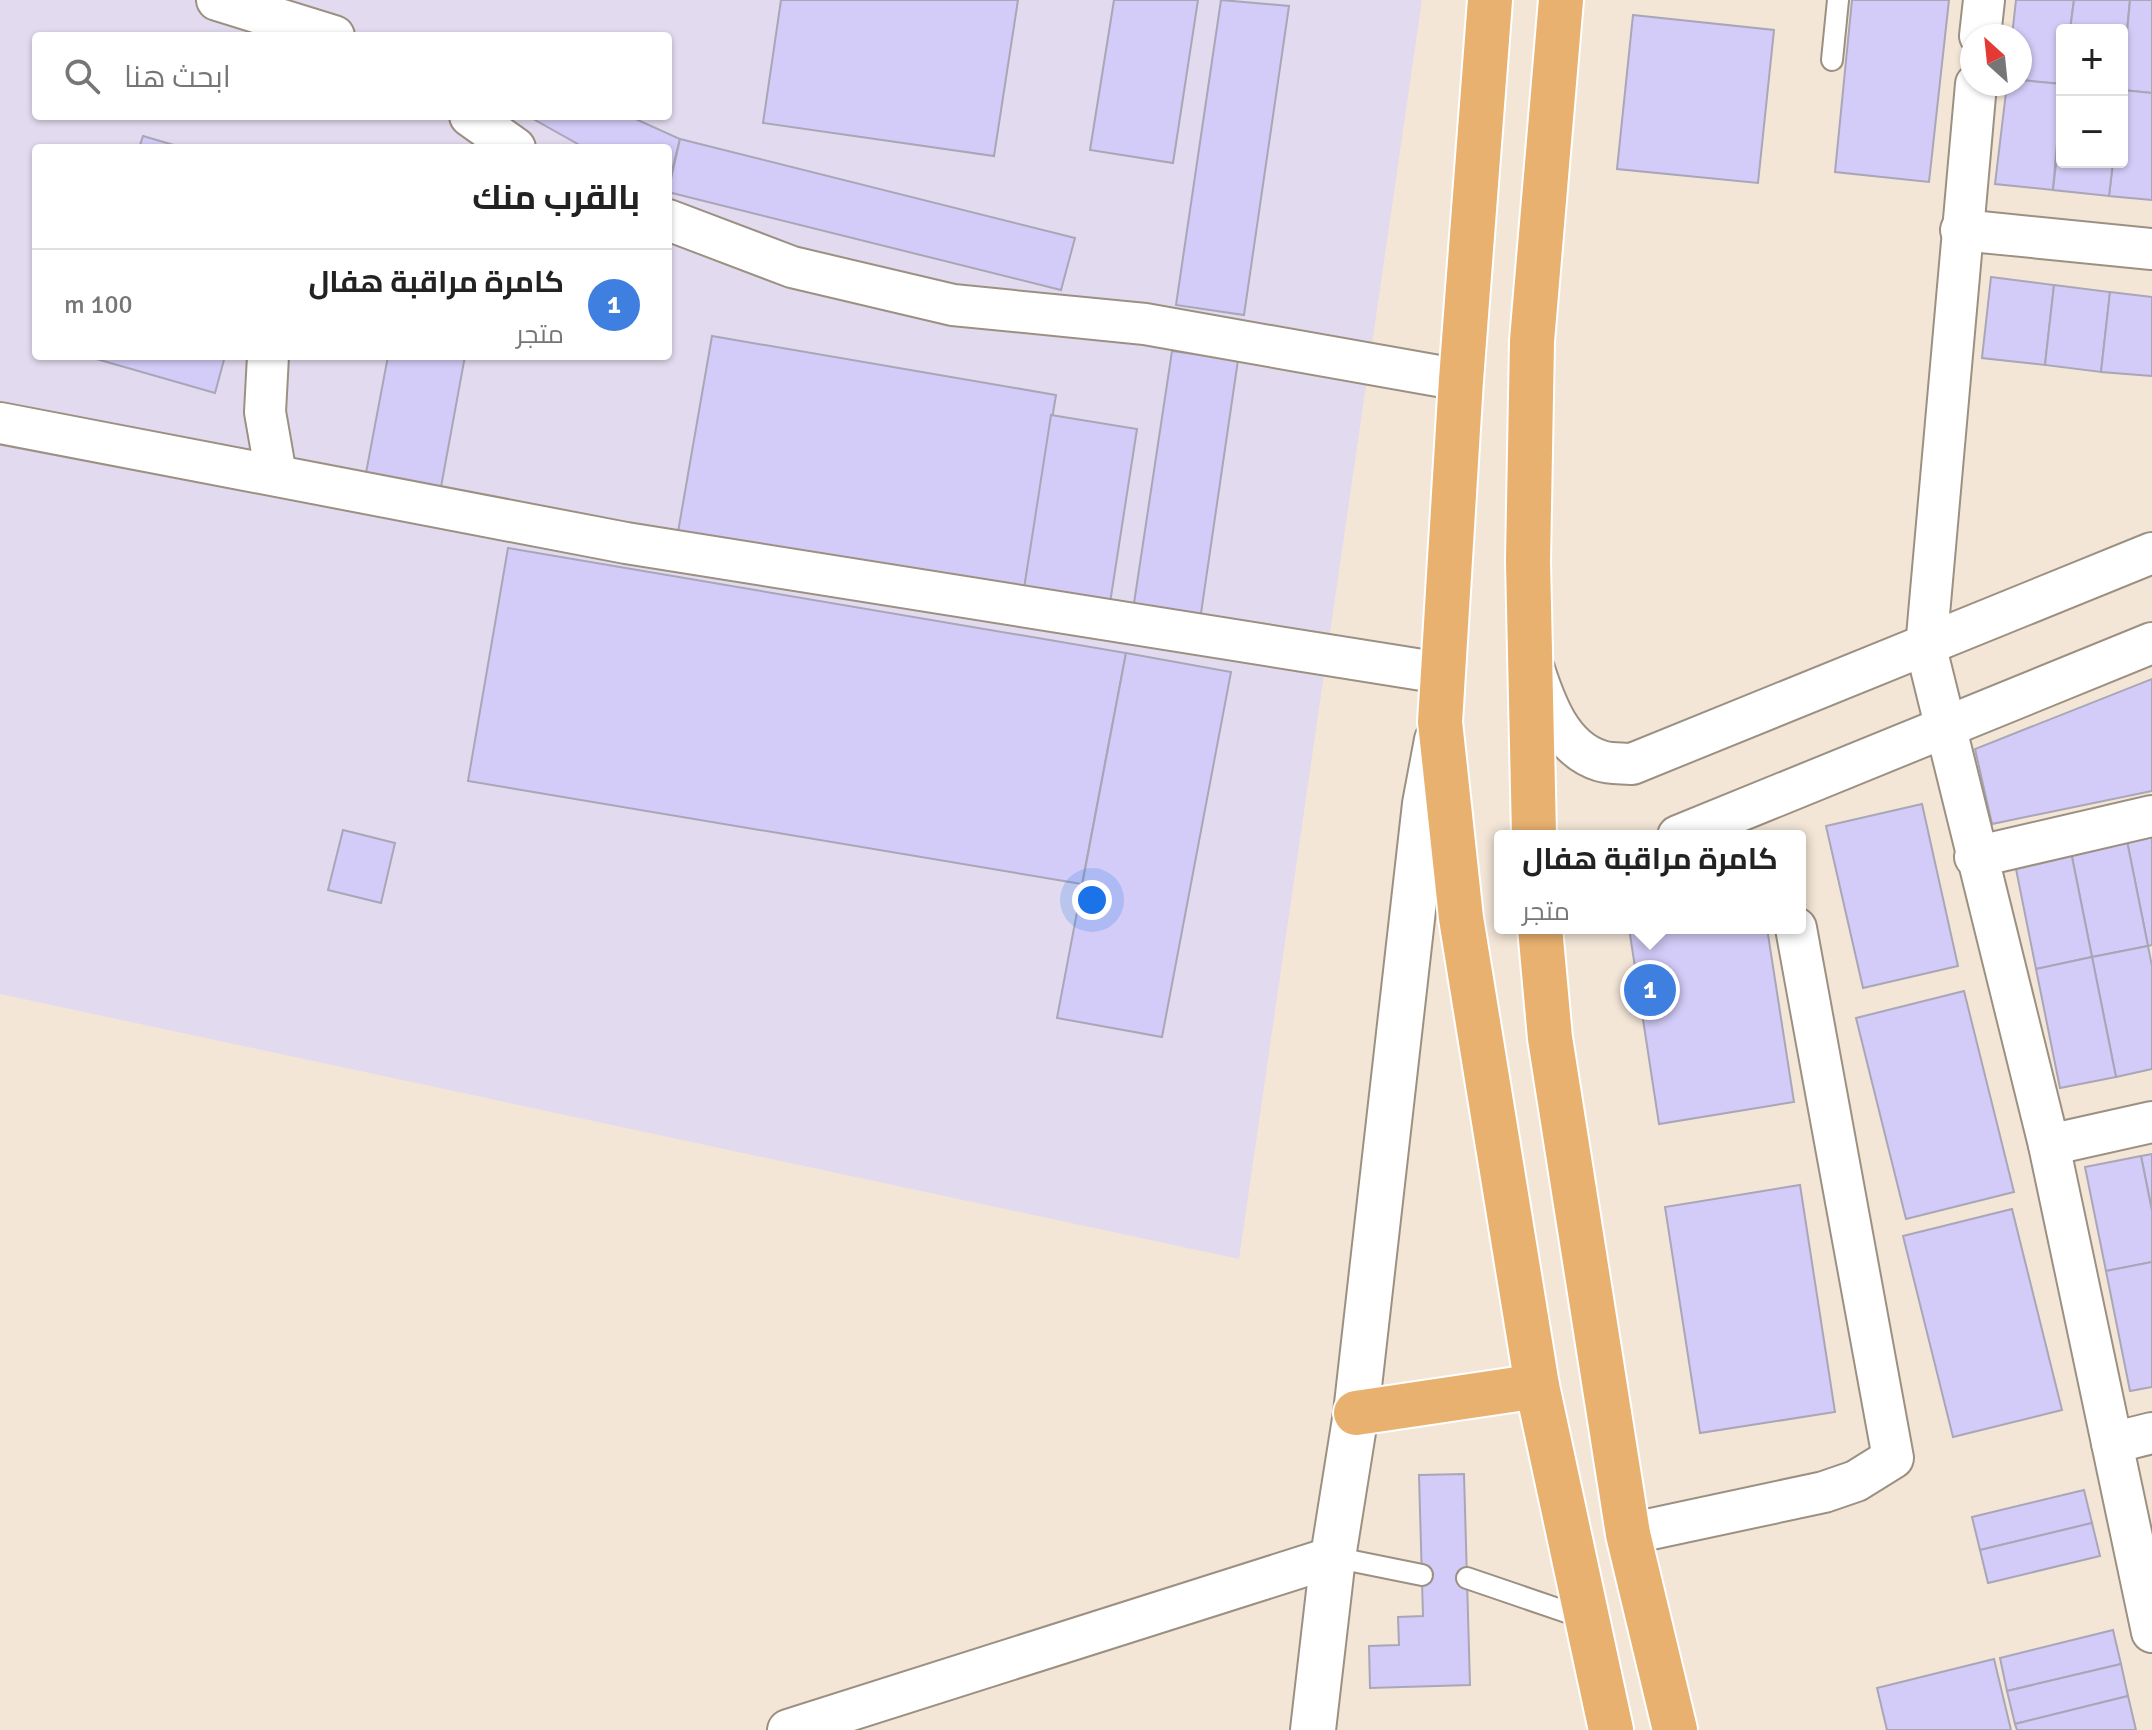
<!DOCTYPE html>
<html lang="ar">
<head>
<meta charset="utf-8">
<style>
	body { margin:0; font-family:Signika,Cairo,sans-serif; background:#f2f2f2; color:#222; direction:rtl }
	.controls { position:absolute; right:24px; top:24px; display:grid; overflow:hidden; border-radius:8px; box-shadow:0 2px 6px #0004 }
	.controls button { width:72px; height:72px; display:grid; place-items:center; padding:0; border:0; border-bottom:2px solid #e0e0e0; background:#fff; color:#222; font:40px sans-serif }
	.compass { position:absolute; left:1960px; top:24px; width:72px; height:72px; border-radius:50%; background:#fff; box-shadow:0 2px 6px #0004; rotate:333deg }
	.you { position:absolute; left:1092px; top:900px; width:28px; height:28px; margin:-20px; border:6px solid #fff; border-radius:50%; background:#1a73e8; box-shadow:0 0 0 12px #1a73e833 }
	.badge { display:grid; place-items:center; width:52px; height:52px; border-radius:50%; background:#256279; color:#fff; font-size:26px; font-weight:700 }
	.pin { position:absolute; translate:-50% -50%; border:4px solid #fff; box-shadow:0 2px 8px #0006 }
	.popup { position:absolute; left:1494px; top:830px; width:312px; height:104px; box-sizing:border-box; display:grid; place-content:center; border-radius:8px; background:#fff; filter:drop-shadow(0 2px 6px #0005); font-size:26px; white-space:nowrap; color:#767676 }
	.popup b { font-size:30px; color:#222 }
	.popup::after { content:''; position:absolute; left:50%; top:100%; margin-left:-16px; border:16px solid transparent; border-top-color:#fff }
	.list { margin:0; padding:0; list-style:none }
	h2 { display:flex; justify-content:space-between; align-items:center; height:104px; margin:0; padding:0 32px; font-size:34px }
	h2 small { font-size:26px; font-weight:400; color:#767676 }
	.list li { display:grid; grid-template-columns:52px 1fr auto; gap:24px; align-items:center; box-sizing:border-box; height:112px; padding:0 32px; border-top:2px solid #e0e0e0 }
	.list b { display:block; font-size:30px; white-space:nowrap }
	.list p { margin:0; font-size:26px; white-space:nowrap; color:#767676 }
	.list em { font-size:26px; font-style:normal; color:#767676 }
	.icon { flex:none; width:44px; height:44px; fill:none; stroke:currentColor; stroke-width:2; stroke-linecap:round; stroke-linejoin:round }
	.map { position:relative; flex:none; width:2152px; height:1730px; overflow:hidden; direction:ltr }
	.search { position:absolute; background:#fff; box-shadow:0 2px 6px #0004; left:32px; top:32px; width:640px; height:88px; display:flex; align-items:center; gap:20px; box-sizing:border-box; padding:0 28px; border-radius:8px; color:#767676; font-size:30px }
	.panel { position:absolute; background:#fff; box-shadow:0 2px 6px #0004; left:32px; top:144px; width:640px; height:216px; border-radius:8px; direction:rtl }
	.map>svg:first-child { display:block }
	.industrial { fill:#e2daef; fill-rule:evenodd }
	.building { fill:#d3ccf8; stroke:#a8a6b7; stroke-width:2 }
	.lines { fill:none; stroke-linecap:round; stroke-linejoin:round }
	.service-casing { stroke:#9b9082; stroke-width:24 }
	.minor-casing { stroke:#9b9082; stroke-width:44 }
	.tertiary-casing { stroke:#9b9082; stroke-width:48 }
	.primary-casing { stroke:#fff; stroke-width:48 }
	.service { stroke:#fff; stroke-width:20 }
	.minor { stroke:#fff; stroke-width:40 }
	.tertiary { stroke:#fff; stroke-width:44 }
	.primary { stroke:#e8b170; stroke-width:44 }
</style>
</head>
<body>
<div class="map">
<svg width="2152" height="1730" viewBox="0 0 2152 1730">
	<rect width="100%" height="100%" fill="#f3e6d7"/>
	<path class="industrial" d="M0 0H1422L1239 1259 0 994ZM36 36H668V116H36ZM36 148H668V356H36Z"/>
	<g class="building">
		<polygon points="781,0 1018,0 994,156 763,123"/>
		<polygon points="1114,0 1198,0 1173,163 1090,150"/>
		<polygon points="1221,0 1289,6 1244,315 1176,305"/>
		<polygon points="1852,0 1949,0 1929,182 1835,172"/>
		<polygon points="2016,0 2074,0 2070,30 2062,30 2062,84 2020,80 2020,36 2012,36"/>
		<polygon points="2074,0 2130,0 2122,77 2122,30 2070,30"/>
		<polygon points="2130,0 2152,0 2152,93 2122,90"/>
		<polygon points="1633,15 1774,30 1758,183 1617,169"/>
		<polygon points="2020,80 2062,84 2053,190 1995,184 2007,84 2020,84"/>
		<polygon points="2122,90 2152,93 2152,200 2109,196 2113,162 2122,162"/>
		<polygon points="2062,110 2062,162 2113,162 2109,196 2053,190"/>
		<polygon points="528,116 629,116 680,139 668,186 668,148 585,148"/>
		<polygon points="143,136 184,148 139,148"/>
		<polygon points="680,139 1075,238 1061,290 668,192"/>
		<polygon points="1991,277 2054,285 2045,365 1982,358"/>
		<polygon points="2054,285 2110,292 2101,372 2045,365"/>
		<polygon points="2110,292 2152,297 2152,376 2101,372"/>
		<polygon points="712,336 1056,395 1024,589 678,532"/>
		<polygon points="1172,351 1238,360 1200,620 1133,610"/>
		<polygon points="86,356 225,356 215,393"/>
		<polygon points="388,356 465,356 441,487 366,473"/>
		<polygon points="1051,415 1137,429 1110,603 1024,589"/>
		<polygon points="508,548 1126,653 1082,884 468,781"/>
		<polygon points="1126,653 1231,672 1162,1037 1057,1018"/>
		<polygon points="2152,679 2152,791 1992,824 1975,749"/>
		<polygon points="1922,804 1958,966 1863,988 1826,826"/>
		<polygon points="343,830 395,843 381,903 328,890"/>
		<polygon points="2152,836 2152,945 2148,946 2127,841"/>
		<polygon points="2127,841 2148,946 2092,957 2071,852"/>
		<polygon points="2071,852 2092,957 2036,969 2015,864"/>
		<polygon points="1629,928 1767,928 1794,1102 1659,1124"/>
		<polygon points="2148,946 2152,966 2152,1069 2116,1077 2092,957"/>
		<polygon points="2092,957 2116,1077 2060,1088 2036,969"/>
		<polygon points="1964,991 2014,1192 1906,1219 1856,1018"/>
		<polygon points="2152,1154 2152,1211 2141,1156"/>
		<polygon points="2141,1156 2152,1211 2152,1262 2106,1271 2085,1167"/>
		<polygon points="1800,1185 1835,1412 1700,1433 1665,1207"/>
		<polygon points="2012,1209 2062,1410 1953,1437 1903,1236"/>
		<polygon points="2152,1262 2152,1387 2130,1391 2106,1271"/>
		<polygon points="1464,1474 1470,1685 1370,1688 1369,1646 1399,1645 1398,1617 1423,1616 1419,1475"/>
		<polygon points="2084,1490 2092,1523 1980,1550 1972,1517"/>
		<polygon points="2092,1523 2100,1556 1988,1583 1980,1550"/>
		<polygon points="2113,1630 2121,1664 2007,1691 2000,1658"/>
		<polygon points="1994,1659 2011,1730 1887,1730 1877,1688"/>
		<polygon points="2121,1664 2128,1696 2015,1724 2007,1691"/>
		<polygon points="2128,1696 2136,1730 2017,1730 2015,1724"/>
	</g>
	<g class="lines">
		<defs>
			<g id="service">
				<polyline points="1832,60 1838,0"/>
				<polyline points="1333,1557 1422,1575"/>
				<polyline points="1467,1578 1587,1619"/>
			</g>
			<g id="minor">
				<polyline points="217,0 334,36"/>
				<polyline points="1980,36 1984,0"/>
				<polyline points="1976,84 1926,648 2049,1145 2152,1632"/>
				<polyline points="470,116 515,148"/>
				<polyline points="668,220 792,267 953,305 1145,324 1461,380"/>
				<polyline points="1961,230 2152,249"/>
				<polyline points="268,356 265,412 276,475"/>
				<polyline points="0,423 626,543 1441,673"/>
				<path d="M1534 669C1545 703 1561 749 1601 761 1610 764 1622 763 1632 764L2152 553"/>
				<polyline points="1678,836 2152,643"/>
				<polyline points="1975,857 2152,816"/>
				<polyline points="2049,1145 2152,1122"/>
				<polyline points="2112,1443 2152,1433"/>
				<polyline points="1628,1534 1824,1492 1856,1481 1893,1458 1796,928"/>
				<polyline points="788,1730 1333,1557"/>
			</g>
			<polyline id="tertiary" points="1313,1730 1333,1557 1356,1413 1425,804 1437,740"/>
			<g id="primary">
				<polyline points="1490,0 1461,380 1440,722 1461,918 1537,1386 1611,1730"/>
				<polyline points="1534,836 1528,561 1532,341 1561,0"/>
				<polyline points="1540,928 1550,1038 1628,1534 1675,1730"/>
				<polyline points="1356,1413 1537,1386"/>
			</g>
		</defs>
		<use href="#service" class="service-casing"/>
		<use href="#minor" class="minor-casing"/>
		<use href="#tertiary" class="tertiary-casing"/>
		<use href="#primary" class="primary-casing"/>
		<use href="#service" class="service"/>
		<use href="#minor" class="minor"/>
		<use href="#tertiary" class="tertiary"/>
		<use href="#primary" class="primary"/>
	</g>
</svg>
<div class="controls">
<button>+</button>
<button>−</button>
</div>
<svg class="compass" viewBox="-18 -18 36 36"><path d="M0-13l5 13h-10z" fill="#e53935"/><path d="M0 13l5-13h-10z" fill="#767676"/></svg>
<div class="you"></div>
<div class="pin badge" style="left:1650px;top:990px;background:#3f7fe0">1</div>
<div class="popup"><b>كامرة مراقبة هفال</b>متجر</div>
<div class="search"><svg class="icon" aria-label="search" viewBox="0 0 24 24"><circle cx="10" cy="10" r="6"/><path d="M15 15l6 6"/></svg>ابحث هنا</div>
<section class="panel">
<h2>بالقرب منك<small></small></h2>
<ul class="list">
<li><span class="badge" style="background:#3f7fe0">1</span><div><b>كامرة مراقبة هفال</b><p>متجر</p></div><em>100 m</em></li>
</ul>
</section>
</div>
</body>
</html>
